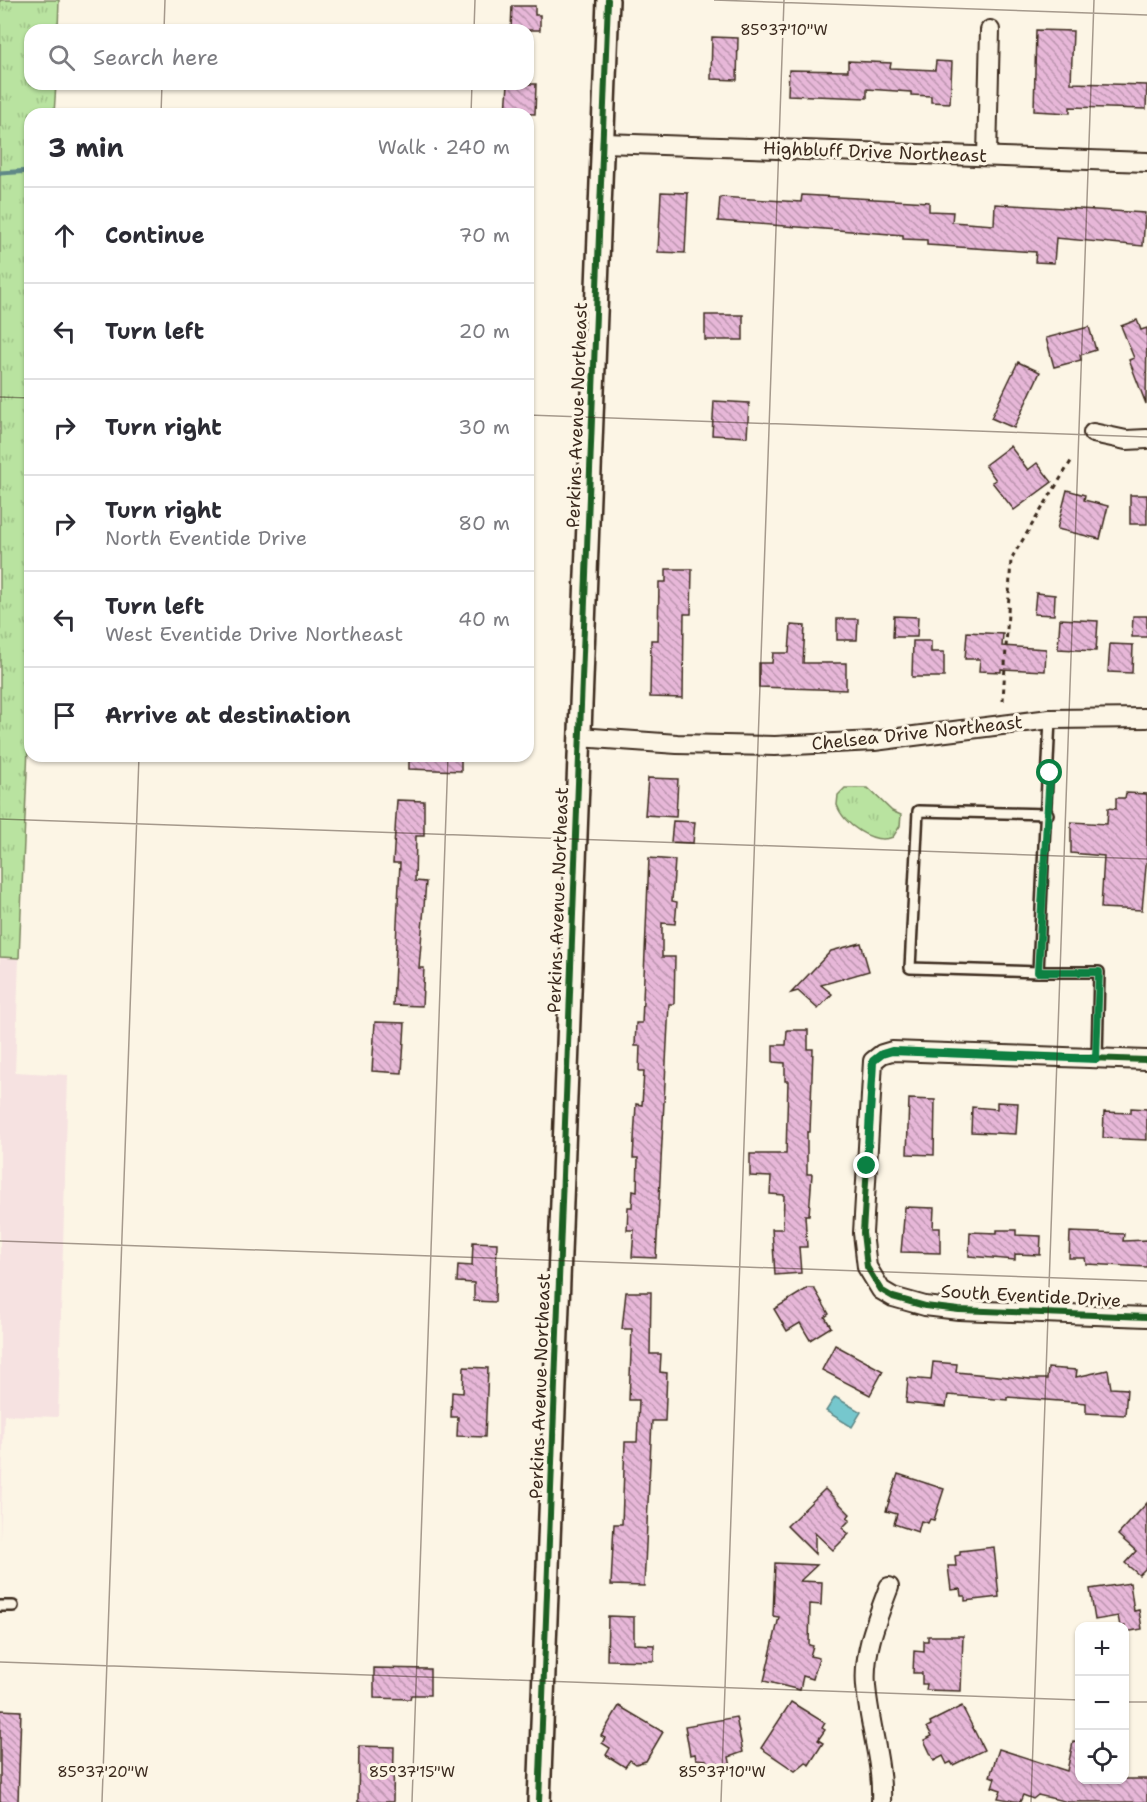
<!DOCTYPE html>
<html lang="en">
<head>
<meta charset="utf-8">
<style>
	body { margin:0; font-family:"Shantell Sans",sans-serif; background:#f7f7f7; color:#2b2b33 }
	.controls { position:absolute; right:18px; bottom:18px; display:grid; overflow:hidden; border-radius:12px; box-shadow:0 2px 4px #0004 }
	.controls button { width:54px; height:54px; display:grid; place-items:center; padding:0; border:0; border-bottom:2px solid #e1e1e2; background:#fff; color:#2b2b33; font:30px sans-serif }
	.stop { position:absolute; width:18px; height:18px; margin:-14px; border:4px solid #0b8043; border-radius:50%; background:#fff }
	.stop.end { background:#0b8043; border-color:#fff; box-shadow:0 2px 6px #0008 }
	.list { margin:0; padding:0; list-style:none }
	h2 { display:flex; justify-content:space-between; align-items:center; height:78px; margin:0; padding:0 24px; font-size:26px }
	h2 small { font-size:20px; font-weight:400; color:#7c7c81 }
	.list li { display:grid; grid-template-columns:39px 1fr auto; gap:18px; align-items:center; box-sizing:border-box; height:96px; padding:0 24px; border-top:2px solid #e1e1e2 }
	.list b { display:block; font-size:22px; white-space:nowrap }
	.list p { margin:0; font-size:20px; white-space:nowrap; color:#7c7c81 }
	.list em { font-size:20px; font-style:normal; color:#7c7c81 }
	.icon { flex:none; width:33px; height:33px; fill:none; stroke:currentColor; stroke-width:2; stroke-linecap:round; stroke-linejoin:round }
	.map { position:relative; flex:none; width:1147px; height:1802px; overflow:hidden }
	.search { position:absolute; background:#fff; box-shadow:0 2px 4px #0004; left:24px; top:24px; width:510px; height:66px; display:flex; align-items:center; gap:15px; box-sizing:border-box; padding:0 21px; border-radius:18px; color:#7c7c81; font-size:22px }
	.panel { position:absolute; background:#fff; box-shadow:0 2px 4px #0004; left:24px; top:108px; width:510px; height:654px; border-radius:18px }
	.map>svg:first-child { display:block }
	.built { fill:#f6e2e1 }
	.grass { fill:url(#grass-tufts); stroke:#7a865f; stroke-width:1.5 }
	.water { fill:#76c7cd; stroke:#5e8887; stroke-width:1.5 }
	.lines { fill:none; stroke-linecap:round; stroke-linejoin:round }
	.stream { stroke:#5e8887; stroke-width:5 }
	.building { fill:url(#building-back-hatch); stroke:#3b2a1e; stroke-width:1.5 }
	.service-casing { stroke:#3b2a1e; stroke-width:14 }
	.minor-casing { stroke:#3b2a1e; stroke-width:22 }
	.tertiary-casing { stroke:#3b2a1e; stroke-width:26 }
	.path { stroke:#3b2a1e; stroke-width:3; stroke-dasharray:4.5 4.5; stroke-linecap:butt }
	.service { stroke:#fcf5e5; stroke-width:9 }
	.minor { stroke:#fcf5e5; stroke-width:18 }
	.tertiary { stroke:#fcf5e5; stroke-width:21 }
	.cycleway-casing { stroke:#fcf5e5; stroke-width:10 }
	.cycleway { stroke:#1b5e20; stroke-width:6 }
	.route { stroke:#0b8043; stroke-width:8 }
	.ticks { fill:none; stroke:#3b2a1e; stroke-width:1.5; stroke-opacity:0.45 }
	.labels { text-anchor:middle; stroke-width:6; stroke-linejoin:round; paint-order:stroke }
	.street-label { font-size:18px; fill:#3b2a1e; stroke:#fcf5e5 }
	.ticks-label { font-size:15px; text-anchor:middle; fill:#3b2a1e; stroke:#fcf5e5; stroke-width:6; stroke-linejoin:round; paint-order:stroke }
</style>
</head>
<body>
<div class="map">
<svg width="1147" height="1802" viewBox="0 0 1147 1802">
	<defs>
		<pattern id="grass-tufts" width="24" height="20" patternUnits="userSpaceOnUse" patternTransform="scale(1.5)"><rect width="24" height="20" fill="#b9e3a0"/><path d="M3 7l-1-3M5 7V3M7 7l1-3M15 17l-1-3M17 17v-4M19 17l1-3" fill="none" stroke="#a0c389"/></pattern>
		<pattern id="building-back-hatch" width="6" height="6" patternUnits="userSpaceOnUse" patternTransform="scale(1.5)"><rect width="6" height="6" fill="#e7b7d8"/><path d="M-1 5l2 2M0 0l6 6M5-1l2 2" fill="none" stroke="#bc95af"/></pattern>
	</defs>
	<rect width="100%" height="100%" fill="#fcf5e5"/>
	<filter id="ink" filterUnits="userSpaceOnUse"><feTurbulence type="fractalNoise" baseFrequency=".0167" numOctaves="2"/><feDisplacementMap in="SourceGraphic" scale="12" xChannelSelector="R" yChannelSelector="G"/><feConvolveMatrix kernelMatrix="1 2 1 2 8 2 1 2 1" color-interpolation-filters="sRGB"/></filter>
	<g filter="url(#ink)">
		<polygon class="built" points="0,957 19,958 15,1072 68,1075 58,1417 4,1415 0,1542"/>
		<g class="grass">
			<polygon points="0,0 59,0 58,30 30,30 30,84 56,84 54,114 30,114 30,701 19,958 0,957"/>
			<path d="M845 788H868L892 811 901 815 900 826 893 837C873 845 843 824 837 805L838 795Z"/>
		</g>
		<polygon class="water" points="835,1397 861,1412 852,1427 826,1411"/>
		<g class="lines">
			<polyline class="stream" points="0,173 30,171"/>
		</g>
		<g class="building">
			<polygon points="512,6 535,6 535,15 540,15 540,30 511,30"/>
			<polygon points="1036,30 1073,31 1071,83 1147,85 1146,109 1070,107 1070,113 1034,111"/>
			<polygon points="712,37 738,38 737,80 711,79"/>
			<polygon points="848,61 891,63 890,68 935,70 936,61 952,62 950,103 931,102 931,96 911,95 911,92 867,89 867,98 788,95 789,70 848,71"/>
			<polygon points="508,84 536,84 535,114 506,113"/>
			<polygon points="661,192 688,193 685,253 658,252"/>
			<polygon points="802,195 929,202 929,211 953,212 952,222 994,225 995,204 1145,213 1143,246 1056,238 1054,263 1035,262 1036,252 927,245 927,240 903,239 903,235 718,221 720,197 801,202"/>
			<rect x="705" y="315" width="38" height="25"/>
			<polygon points="1137,320 1141,330 1147,328 1146,404 1129,360 1134,358 1121,326"/>
			<polygon points="1089,327 1096,350 1080,355 1081,360 1054,367 1046,338"/>
			<polygon points="1018,362 1040,372 1014,428 991,418"/>
			<polygon points="714,401 749,403 747,437 712,435"/>
			<polygon points="1010,446 1028,470 1037,463 1052,482 1014,510 992,482 996,480 985,465"/>
			<polygon points="1067,490 1085,495 1084,500 1108,506 1100,539 1057,529"/>
			<rect x="1130" y="495" width="17" height="29"/>
			<polygon points="666,569 692,569 691,614 684,614 683,698 650,697 651,640 658,640 659,582 666,582"/>
			<polygon points="1036,593 1055,595 1054,615 1034,614"/>
			<polygon points="894,616 918,617 917,637 893,637"/>
			<polygon points="1133,616 1147,616 1147,637 1132,637"/>
			<polygon points="837,619 858,619 857,640 837,640"/>
			<polygon points="1060,619 1098,621 1096,651 1058,649"/>
			<polygon points="791,625 805,626 803,663 846,663 846,690 759,687 759,663 772,663 773,653 789,653"/>
			<polygon points="967,632 1003,634 1002,646 1046,649 1045,671 1001,669 1001,672 979,671 980,659 965,659"/>
			<polygon points="913,641 931,641 931,652 944,652 944,677 912,677"/>
			<polygon points="1110,644 1133,645 1132,673 1108,672"/>
			<polygon points="409,756 461,756 461,771 409,769"/>
			<polygon points="648,778 678,779 676,817 645,815"/>
			<polygon points="1126,793 1147,794 1147,856 1142,910 1101,908 1104,856 1071,853 1071,822 1107,824 1108,808 1116,809 1116,798 1125,798"/>
			<polygon points="397,800 424,801 424,836 416,836 415,881 426,882 419,968 424,968 422,1006 393,1005 400,863 393,863"/>
			<polygon points="673,821 695,822 693,843 671,842"/>
			<polygon points="649,858 675,860 672,901 677,902 675,924 662,923 662,957 675,957 674,1004 669,1004 656,1258 632,1257 634,1230 627,1230 628,1207 632,1207 633,1190 637,1191 638,1158 633,1158 636,1104 642,1105 644,1071 639,1071 640,1046 635,1046 636,1023 642,1023"/>
			<polygon points="861,943 869,971 821,985 832,994 818,1009 798,991 791,993 831,951"/>
			<polygon points="375,1022 405,1023 402,1073 372,1071"/>
			<polygon points="787,1030 808,1030 808,1049 813,1049 810,1132 807,1132 807,1174 812,1174 809,1215 805,1215 807,1247 799,1247 801,1273 775,1275 772,1229 783,1229 784,1195 770,1194 771,1177 750,1176 750,1154 786,1154 788,1081 785,1081 785,1063 773,1062 773,1045 786,1045"/>
			<polygon points="909,1099 935,1100 934,1155 907,1154"/>
			<polygon points="997,1102 1018,1103 1016,1134 971,1132 972,1107 997,1109"/>
			<polygon points="1131,1108 1147,1109 1147,1140 1103,1138 1104,1112 1131,1113"/>
			<polygon points="905,1207 934,1208 933,1228 940,1228 940,1253 901,1252"/>
			<polygon points="997,1230 1016,1230 1016,1235 1041,1236 1040,1255 1015,1254 1015,1260 969,1256 970,1232 997,1233"/>
			<polygon points="1070,1232 1124,1234 1123,1241 1147,1240 1147,1267 1086,1264 1085,1258 1069,1258"/>
			<polygon points="473,1242 497,1243 495,1302 474,1301 474,1283 457,1282 458,1265 472,1266"/>
			<polygon points="808,1288 814,1288 829,1314 825,1317 831,1327 810,1340 800,1323 787,1331 774,1309"/>
			<polygon points="626,1292 651,1292 650,1354 661,1354 660,1372 667,1373 665,1421 652,1421 644,1586 611,1585 614,1524 622,1524 625,1442 637,1442 639,1400 629,1400 632,1329 622,1329"/>
			<polygon points="835,1345 883,1371 870,1395 822,1370"/>
			<polygon points="933,1362 957,1364 956,1372 1031,1379 1047,1379 1048,1368 1077,1370 1076,1377 1108,1370 1111,1388 1127,1389 1125,1415 1086,1413 1086,1403 1007,1397 1007,1400 948,1395 946,1407 906,1403 908,1378 931,1380"/>
			<polygon points="464,1367 488,1368 485,1437 457,1436 458,1417 451,1417 452,1392 463,1393"/>
			<polygon points="898,1474 944,1489 934,1520 930,1519 928,1523 921,1521 918,1532 894,1524 897,1514 886,1511"/>
			<polygon points="825,1489 850,1514 847,1518 850,1520 842,1528 849,1534 833,1550 815,1533 815,1554 787,1526"/>
			<polygon points="1147,1503 1147,1567 1139,1575 1125,1563 1136,1551 1118,1535"/>
			<polygon points="994,1547 999,1597 965,1601 965,1596 961,1596 960,1589 951,1590 948,1566 956,1566 955,1556 960,1555 960,1551"/>
			<polygon points="775,1563 817,1565 800,1581 822,1582 821,1605 810,1604 809,1645 813,1646 810,1656 819,1658 813,1679 803,1676 800,1690 764,1681 779,1617 773,1616"/>
			<polygon points="1130,1583 1134,1611 1139,1610 1142,1629 1125,1632 1125,1626 1120,1626 1118,1616 1095,1620 1090,1589"/>
			<polygon points="608,1616 634,1617 634,1644 654,1645 654,1661 607,1660"/>
			<polygon points="928,1636 963,1636 961,1691 926,1690 927,1684 922,1684 922,1673 913,1673 914,1651 924,1652 924,1641 928,1641"/>
			<polygon points="374,1668 430,1669 430,1695 411,1695 410,1699 374,1698"/>
			<polygon points="791,1702 825,1723 822,1728 825,1730 818,1740 823,1743 809,1765 806,1762 795,1771 761,1748"/>
			<polygon points="619,1706 663,1732 646,1761 636,1764 630,1760 625,1767 606,1755 610,1748 602,1743 605,1738 601,1736"/>
			<polygon points="962,1706 984,1750 953,1765 951,1762 947,1764 943,1756 934,1761 924,1740 932,1736 927,1727 931,1725 930,1722"/>
			<polygon points="0,1710 21,1711 18,1802 0,1802"/>
			<polygon points="736,1717 743,1752 729,1757 731,1767 708,1771 706,1760 696,1759 695,1754 690,1755 685,1726"/>
			<polygon points="1073,1742 1080,1743 1080,1779 1147,1779 1147,1802 1068,1802 1038,1795 1033,1799 1023,1795 1020,1802 998,1798 1001,1790 992,1787 995,1778 990,1776 999,1749 1067,1771"/>
			<polygon points="359,1746 394,1747 393,1802 358,1802"/>
		</g>
		<g class="lines">
			<defs>
				<g id="service">
					<polyline points="1050,719 1038,972 1099,972 1097,1059"/>
					<polyline points="1038,972 910,968 918,811 1048,814"/>
					<polyline points="0,1606 13,1606"/>
				</g>
				<g id="minor">
					<polyline points="604,143 1147,162"/>
					<polyline points="987,156 990,30"/>
					<polyline points="1093,433 1126,440 1147,439"/>
					<polyline points="579,737 677,744 775,746 874,741 1050,719 1147,718"/>
					<polyline points="1147,1060 892,1051 882,1054 873,1061 863,1233 867,1267 881,1290 893,1297 925,1306 959,1310 1147,1317"/>
					<path d="M881 1802C883 1763 869 1725 866 1686 863 1652 877 1619 889 1587"/>
				</g>
				<polyline id="tertiary" points="539,1802 608,0"/>
			</defs>
			<use href="#service" class="service-casing"/>
			<use href="#minor" class="minor-casing"/>
			<use href="#tertiary" class="tertiary-casing"/>
			<polyline class="path" points="1003,701 1011,559 1073,458"/>
			<use href="#service" class="service"/>
			<use href="#minor" class="minor"/>
			<use href="#tertiary" class="tertiary"/>
			<defs>
				<g id="cycleway">
					<polyline points="1147,1060 892,1051 882,1054 873,1061 863,1233 867,1267 881,1290 893,1297 925,1306 959,1310 1147,1317"/>
					<polyline points="539,1802 608,0"/>
				</g>
			</defs>
			<use href="#cycleway" class="cycleway-casing"/>
			<use href="#cycleway" class="cycleway"/>
		</g>
	</g>
	<g class="lines" filter="url(#ink)">
		<polyline class="route" points="867,1166 873,1061 882,1054 892,1051 1096,1059 1099,972 1038,972 1050,773"/>
	</g>
	<path class="ticks" d="M714 0 1147 15M164 30 165 0M474 30 475 0M161 114 162 84M471 114 472 84M0 397 30 398M528 415 1147 437M0 819 1147 859M0 1241 1147 1281M0 1662 1080 1700M1124 1702H1147M102 1802 139 756M412 1802 448 756M721 1802 784 0M1031 1802 1094 0"/>
	<g class="labels">
		<g class="street-label">
			<text transform="translate(875 152) rotate(2)" y="6">Highbluff Drive Northeast</text>
			<text transform="translate(577 415) rotate(-88)" y="6">Perkins Avenue Northeast</text>
			<text transform="translate(917 733) rotate(-6)" y="6">Chelsea Drive Northeast</text>
			<text transform="translate(558 900) rotate(-88)" y="6">Perkins Avenue Northeast</text>
			<text transform="translate(1031 1296) rotate(3)" y="6">South Eventide Drive</text>
			<text transform="translate(540 1386) rotate(-88)" y="6">Perkins Avenue Northeast</text>
		</g>
	</g>
	<g class="ticks-label">
		<text x="784" y="35">85°37'10"W</text>
		<text x="103" y="1777">85°37'20"W</text>
		<text x="412" y="1777">85°37'15"W</text>
		<text x="722" y="1777">85°37'10"W</text>
	</g>
</svg>
<div class="controls">
<button>+</button>
<button>−</button>
<button><svg class="icon" aria-label="locate" viewBox="0 0 24 24"><circle cx="12" cy="12" r="6"/><path d="M12 2v4M12 18v4M2 12h4M18 12h4"/></svg></button>
</div>
<div class="stop" style="left:1050px;top:773px"></div>
<div class="stop end" style="left:867px;top:1166px"></div>
<div class="search"><svg class="icon" aria-label="search" viewBox="0 0 24 24"><circle cx="10" cy="10" r="6"/><path d="M15 15l6 6"/></svg>Search here</div>
<section class="panel">
<h2>3 min<small>Walk · 240 m</small></h2>
<ul class="list">
<li><svg class="icon" aria-label="ahead" viewBox="0 0 24 24"><path d="M12 20V5M6 11l6-6 6 6"/></svg><div><b>Continue</b></div><em>70 m</em></li>
<li><svg class="icon" aria-label="left" viewBox="0 0 24 24"><path d="M17 20v-9H6M10 6l-5 5 5 5"/></svg><div><b>Turn left</b></div><em>20 m</em></li>
<li><svg class="icon" aria-label="right" viewBox="0 0 24 24"><path d="M7 20v-9h11M14 6l5 5-5 5"/></svg><div><b>Turn right</b></div><em>30 m</em></li>
<li><svg class="icon" aria-label="right" viewBox="0 0 24 24"><path d="M7 20v-9h11M14 6l5 5-5 5"/></svg><div><b>Turn right</b><p>North Eventide Drive</p></div><em>80 m</em></li>
<li><svg class="icon" aria-label="left" viewBox="0 0 24 24"><path d="M17 20v-9H6M10 6l-5 5 5 5"/></svg><div><b>Turn left</b><p>West Eventide Drive Northeast</p></div><em>40 m</em></li>
<li><svg class="icon" aria-label="arrive" viewBox="0 0 24 24"><path d="M6 21V4h12l-3 4 3 4H6"/></svg><div><b>Arrive at destination</b></div></li>
</ul>
</section>
</div>
</body>
</html>
